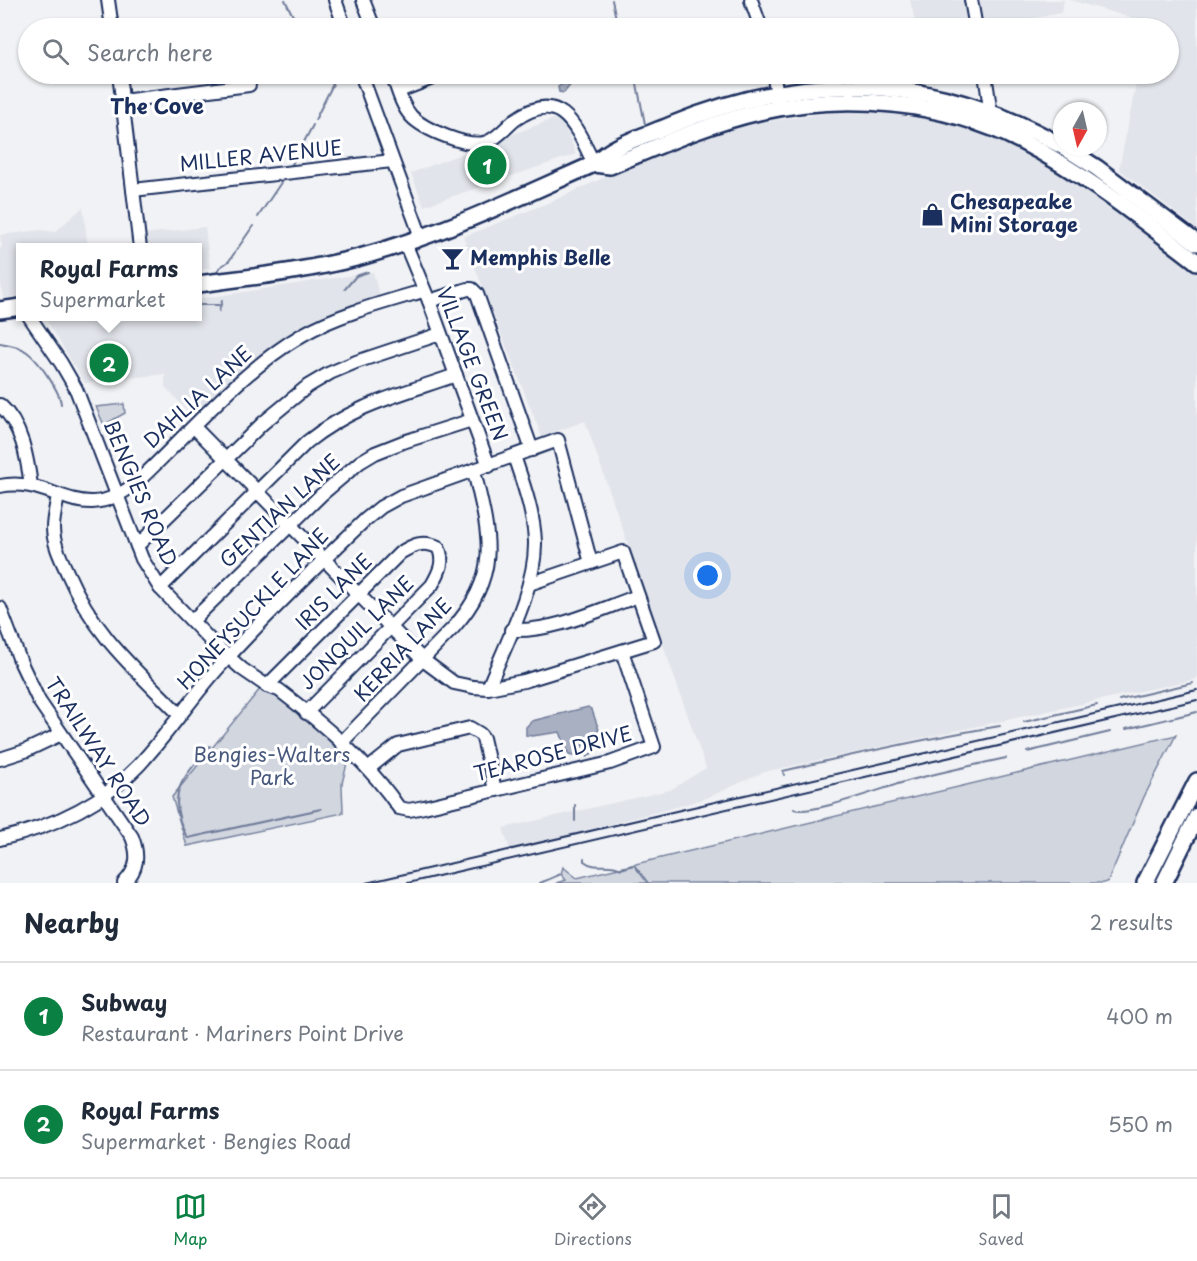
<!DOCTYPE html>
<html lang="en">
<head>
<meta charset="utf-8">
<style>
	body { margin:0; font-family:"Playpen Sans",sans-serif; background:#f2f2f3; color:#1f2937 }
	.compass { position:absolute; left:1053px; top:102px; width:54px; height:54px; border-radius:50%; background:#fff; box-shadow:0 2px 4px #0004; rotate:188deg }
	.you { position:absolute; left:708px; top:576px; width:21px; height:21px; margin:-15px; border:4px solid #fff; border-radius:50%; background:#1a73e8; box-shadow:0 0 0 9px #1a73e833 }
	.badge { display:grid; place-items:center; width:39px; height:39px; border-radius:50%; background:#0b8043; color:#fff; font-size:20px; font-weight:700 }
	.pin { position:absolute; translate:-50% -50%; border:3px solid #fff; box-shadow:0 2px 6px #0006 }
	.popup { position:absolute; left:16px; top:243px; width:186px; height:78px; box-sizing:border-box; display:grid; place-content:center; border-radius:0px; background:#fff; filter:drop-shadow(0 2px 4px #0005); font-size:20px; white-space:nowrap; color:#747a83 }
	.popup b { font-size:22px; color:#1f2937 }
	.popup::after { content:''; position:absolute; left:50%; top:100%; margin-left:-12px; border:12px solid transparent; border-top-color:#fff }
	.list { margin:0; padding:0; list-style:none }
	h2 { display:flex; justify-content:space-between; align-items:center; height:78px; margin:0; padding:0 24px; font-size:26px }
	h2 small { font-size:20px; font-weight:400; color:#747a83 }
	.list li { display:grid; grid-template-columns:39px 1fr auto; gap:18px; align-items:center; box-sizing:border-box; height:108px; padding:0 24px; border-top:2px solid #e0e1e3 }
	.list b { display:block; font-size:22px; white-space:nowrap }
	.list p { margin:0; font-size:20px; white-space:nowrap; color:#747a83 }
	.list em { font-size:20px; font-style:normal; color:#747a83 }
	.icon { flex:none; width:33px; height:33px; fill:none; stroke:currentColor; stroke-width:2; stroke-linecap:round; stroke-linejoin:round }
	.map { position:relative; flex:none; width:1197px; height:883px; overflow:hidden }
	.search { position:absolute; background:#fff; box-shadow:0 2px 4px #0004; left:18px; right:18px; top:18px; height:66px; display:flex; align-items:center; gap:15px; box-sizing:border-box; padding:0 21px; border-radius:33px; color:#747a83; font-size:22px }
	.sheet { height:294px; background:#fff }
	nav { display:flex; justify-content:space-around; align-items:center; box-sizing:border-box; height:84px; border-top:2px solid #e0e1e3; background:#fff; font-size:16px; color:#747a83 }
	nav a { display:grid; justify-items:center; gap:3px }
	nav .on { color:#0b8043 }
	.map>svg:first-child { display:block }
	.built { fill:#e1e4ea }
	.green { fill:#d2d6df; stroke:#76829e; stroke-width:1.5 }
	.water { fill:#a8b0c2; stroke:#707c9a; stroke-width:1.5 }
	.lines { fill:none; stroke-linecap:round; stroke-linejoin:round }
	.stream { stroke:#707c9a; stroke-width:2 }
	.minor-casing { stroke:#1b2f5e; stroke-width:16 }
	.major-casing { stroke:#1b2f5e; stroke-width:20 }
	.minor { stroke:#fff; stroke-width:12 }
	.major { stroke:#fff; stroke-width:15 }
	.rail { stroke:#1b2f5e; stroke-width:2 }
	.labels { text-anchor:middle; stroke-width:6; stroke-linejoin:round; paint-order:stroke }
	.street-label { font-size:20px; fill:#1b2f5e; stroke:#fff }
	.poi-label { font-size:20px; font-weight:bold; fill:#1b2f5e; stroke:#fff; text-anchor:start }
	.park-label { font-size:20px; fill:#49597e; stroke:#fff }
	.neighbourhood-label { font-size:21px; font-weight:bold; fill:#1b2f5e; stroke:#fff }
</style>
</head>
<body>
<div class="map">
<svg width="1197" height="883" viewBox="0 0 1197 883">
	<rect width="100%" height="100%" fill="#f1f2f5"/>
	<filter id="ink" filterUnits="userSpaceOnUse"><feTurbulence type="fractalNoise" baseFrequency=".0167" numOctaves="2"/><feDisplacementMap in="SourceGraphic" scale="12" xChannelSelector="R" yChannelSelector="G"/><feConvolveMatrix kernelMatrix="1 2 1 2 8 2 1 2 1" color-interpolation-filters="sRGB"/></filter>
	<g filter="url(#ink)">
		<g class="built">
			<polygon points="910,0 1064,0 1061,13 990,27 916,26"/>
			<polygon points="1070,0 1197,0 1197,229 1119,169 1138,74 1168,74 1168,28 1148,28 1149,23"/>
			<polygon points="852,110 891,114 951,123 993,138 1033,157 1085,189 1197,273 1197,679 764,772 709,797 680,806 510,850 503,828 670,790 706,768 585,421 542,437 463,237 550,202 643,160 694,140 761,122"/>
			<polygon points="561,116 576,154 424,206 411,173"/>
			<polygon points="83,207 88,247 21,248 20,296 3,298 0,277 0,248 2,247 0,235 41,230 55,232"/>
			<polygon points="205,227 210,268 198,270 198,248 145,247 143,234"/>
			<polygon points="373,272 380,297 284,338 192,416 165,387 165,374 85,383 45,318 198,316 198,299"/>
		</g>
		<g class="green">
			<polygon points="124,404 125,413 104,425 96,407"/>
			<path d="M260 689 266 690C284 702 338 737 345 757 349 766 343 775 342 784 342 794 343 804 343 813L187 846 172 797Z"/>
			<polygon points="1176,735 1144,797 1108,881 1104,883 556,883 566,880 561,874 563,867 577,878"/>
		</g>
		<g class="water">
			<polygon points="576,74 586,74 571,84 564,93 559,92 558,87"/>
			<polygon points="588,707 592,710 599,730 583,745 577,757 569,755 560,732 532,736 526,735 526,727 532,721"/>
		</g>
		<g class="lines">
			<g class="stream">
				<polyline points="285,0 296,22 307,28"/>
				<polyline points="612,0 618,28"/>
				<polyline points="635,74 645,124"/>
				<polyline points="315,120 333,84 327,74"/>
				<polyline points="290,168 313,125"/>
				<polyline points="258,217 284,178"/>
				<polyline points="218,271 219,268 229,261 253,226"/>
				<polyline points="345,289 356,276 368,272"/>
				<polyline points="198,305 219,305"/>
				<polyline points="219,311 222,301"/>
				<path d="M0 343C10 345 19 346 27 352 38 360 60 391 61 404"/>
				<polyline points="1119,700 1193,683"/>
				<polyline points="1024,722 1097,705"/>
				<polyline points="1126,729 1197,712"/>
				<path d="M210 746C190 772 169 785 180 821 182 827 184 833 188 838L321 809"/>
				<polyline points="1027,752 1110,732"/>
				<polyline points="587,757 606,741"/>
				<path d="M784 775 783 771C855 754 927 738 1000 726"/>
				<path d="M794 809C810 816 888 786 911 780 942 772 974 765 1006 758"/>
				<polyline points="575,821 575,805"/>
				<path d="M584 858V861C595 870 610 862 621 869L634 865 648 883"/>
				<polyline points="540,883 561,874"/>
			</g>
			<defs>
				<g id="minor">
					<polyline points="108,0 112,28"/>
					<polyline points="335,0 345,28"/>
					<polyline points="363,0 374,28"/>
					<polyline points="751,0 761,28"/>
					<polyline points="971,0 976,28"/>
					<polyline points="119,74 140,248"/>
					<polyline points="361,74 421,237"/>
					<path d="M392 74C397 87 401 105 411 116 423 129 469 149 487 142 498 138 507 126 516 119 562 87 577 129 594 164"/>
					<polyline points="773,74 779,102"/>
					<polyline points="985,74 992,121"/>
					<polyline points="399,91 443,74"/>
					<polyline points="122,101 249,85"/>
					<polyline points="133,190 392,161"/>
					<polyline points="405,243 429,301 489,466"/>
					<polyline points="429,301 468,289 472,289 477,294 532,450"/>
					<path d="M29 316 61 363 76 389 142 559 160 588 213 643 242 669 267 686 279 690C322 723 368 762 399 808L409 810 424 807 610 763 654 747 622 651"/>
					<path d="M0 405C22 425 27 457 31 485"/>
					<polyline points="194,427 423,660 454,683 473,687 488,688 524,681 654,641 623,552 529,584"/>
					<path d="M0 486C54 475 80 530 137 482 191 432 238 373 302 335 336 315 385 302 423 291"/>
					<path d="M58 496C56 507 53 518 53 528 53 543 61 559 67 572 95 636 132 666 180 715"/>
					<polyline points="137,546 263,423 308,386 330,373 356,362 440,334"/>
					<path d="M160 588 307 442C355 404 399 395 456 375"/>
					<path d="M0 608 21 663 39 701 132 837C139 855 138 869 124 883"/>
					<polyline points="192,621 321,495 360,462 375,453 403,442 472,420"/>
					<path d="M511 630C555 632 598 610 638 596"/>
					<path d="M267 686 400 553C413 545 423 540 438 547 445 561 440 571 432 585L306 713"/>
					<path d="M488 688C505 645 536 588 535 542 534 513 523 483 514 456"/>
					<path d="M341 743 454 627C502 573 489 534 474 471"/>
					<polyline points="0,759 25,751 61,734"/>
					<polyline points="368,769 398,745 470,728 480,734 483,738 495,790"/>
					<path d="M0 839C52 827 102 804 139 765 168 734 192 697 220 666 266 615 316 567 365 520L381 507 401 496 558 440 591 563"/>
				</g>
				<g id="major">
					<polyline points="1064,147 1097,168 1197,243"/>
					<path d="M594 164 610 166C659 146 707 124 759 112 845 92 943 101 1021 141 1085 174 1141 219 1197 262"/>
					<path d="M198 284C252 277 307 271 360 257 441 235 517 198 594 164 613 144 645 136 671 125 807 69 933 73 1062 146"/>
					<polyline points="0,310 21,307"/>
					<polyline points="1145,883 1197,781"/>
					<polyline points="1164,883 1197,816"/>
				</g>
			</defs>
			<use href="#minor" class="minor-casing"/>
			<use href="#major" class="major-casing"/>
			<use href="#minor" class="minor"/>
			<use href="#major" class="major"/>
			<g class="rail">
				<polyline points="366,883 1197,690"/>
				<polyline points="408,883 1197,700"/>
			</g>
		</g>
	</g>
	<defs>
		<symbol id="shop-bare" viewBox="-9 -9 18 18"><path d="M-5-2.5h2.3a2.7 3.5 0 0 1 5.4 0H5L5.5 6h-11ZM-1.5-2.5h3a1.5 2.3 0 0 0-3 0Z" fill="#1b2f5e" stroke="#fff" stroke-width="2.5" paint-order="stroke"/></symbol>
		<symbol id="bar-bare" viewBox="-9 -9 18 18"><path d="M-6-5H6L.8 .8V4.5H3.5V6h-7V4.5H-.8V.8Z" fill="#1b2f5e" stroke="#fff" stroke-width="2.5" paint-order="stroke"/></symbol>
	</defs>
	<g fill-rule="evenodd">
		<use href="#shop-bare" x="916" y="198" width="33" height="33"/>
		<use href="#bar-bare" x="436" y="242" width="33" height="33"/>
	</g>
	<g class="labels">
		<g class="street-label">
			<text transform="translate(261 156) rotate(-6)" y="7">MILLER AVENUE</text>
			<text transform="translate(472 364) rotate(69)" y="7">VILLAGE GREEN</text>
			<text transform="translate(198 397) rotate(-43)" y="7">DAHLIA LANE</text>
			<text transform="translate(140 493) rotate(67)" y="7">BENGIES ROAD</text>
			<text transform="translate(280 511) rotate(-43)" y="7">GENTIAN LANE</text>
			<text transform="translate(334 592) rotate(-45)" y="7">IRIS LANE</text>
			<text transform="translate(253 609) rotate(-47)" y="7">HONEYSUCKLE LANE</text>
			<text transform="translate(357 633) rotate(-45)" y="7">JONQUIL LANE</text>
			<text transform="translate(403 650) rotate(-47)" y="7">KERRIA LANE</text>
			<text transform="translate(98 752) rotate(57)" y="7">TRAILWAY ROAD</text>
			<text transform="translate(553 754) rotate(-15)" y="7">TEAROSE DRIVE</text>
		</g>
		<g class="poi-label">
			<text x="950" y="209">Chesapeake<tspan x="950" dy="23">Mini Storage</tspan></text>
			<text x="470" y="265">Memphis Belle</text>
		</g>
		<g class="park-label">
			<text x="272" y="762">Bengies-Walters<tspan x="272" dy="23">Park</tspan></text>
		</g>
		<g class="neighbourhood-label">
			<text x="157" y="114">The Cove</text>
		</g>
	</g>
</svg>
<svg class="compass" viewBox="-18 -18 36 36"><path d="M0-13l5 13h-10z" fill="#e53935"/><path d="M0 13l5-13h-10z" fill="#747a83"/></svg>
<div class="you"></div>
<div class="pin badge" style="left:487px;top:165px">1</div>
<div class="pin badge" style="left:109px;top:363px">2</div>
<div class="popup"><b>Royal Farms</b>Supermarket</div>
<div class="search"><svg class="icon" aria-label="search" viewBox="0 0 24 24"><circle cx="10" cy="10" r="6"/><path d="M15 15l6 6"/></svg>Search here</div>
</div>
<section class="sheet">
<h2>Nearby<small>2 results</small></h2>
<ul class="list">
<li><span class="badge">1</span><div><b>Subway</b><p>Restaurant · Mariners Point Drive</p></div><em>400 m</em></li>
<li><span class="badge">2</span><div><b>Royal Farms</b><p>Supermarket · Bengies Road</p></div><em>550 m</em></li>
</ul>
</section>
<nav>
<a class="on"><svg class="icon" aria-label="map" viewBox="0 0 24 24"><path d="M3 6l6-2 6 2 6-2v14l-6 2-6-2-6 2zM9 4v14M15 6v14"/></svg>Map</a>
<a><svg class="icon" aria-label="directions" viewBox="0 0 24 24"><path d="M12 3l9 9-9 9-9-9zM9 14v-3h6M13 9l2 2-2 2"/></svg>Directions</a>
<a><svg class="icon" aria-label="saved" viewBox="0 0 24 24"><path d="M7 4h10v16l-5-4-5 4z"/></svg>Saved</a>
</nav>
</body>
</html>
